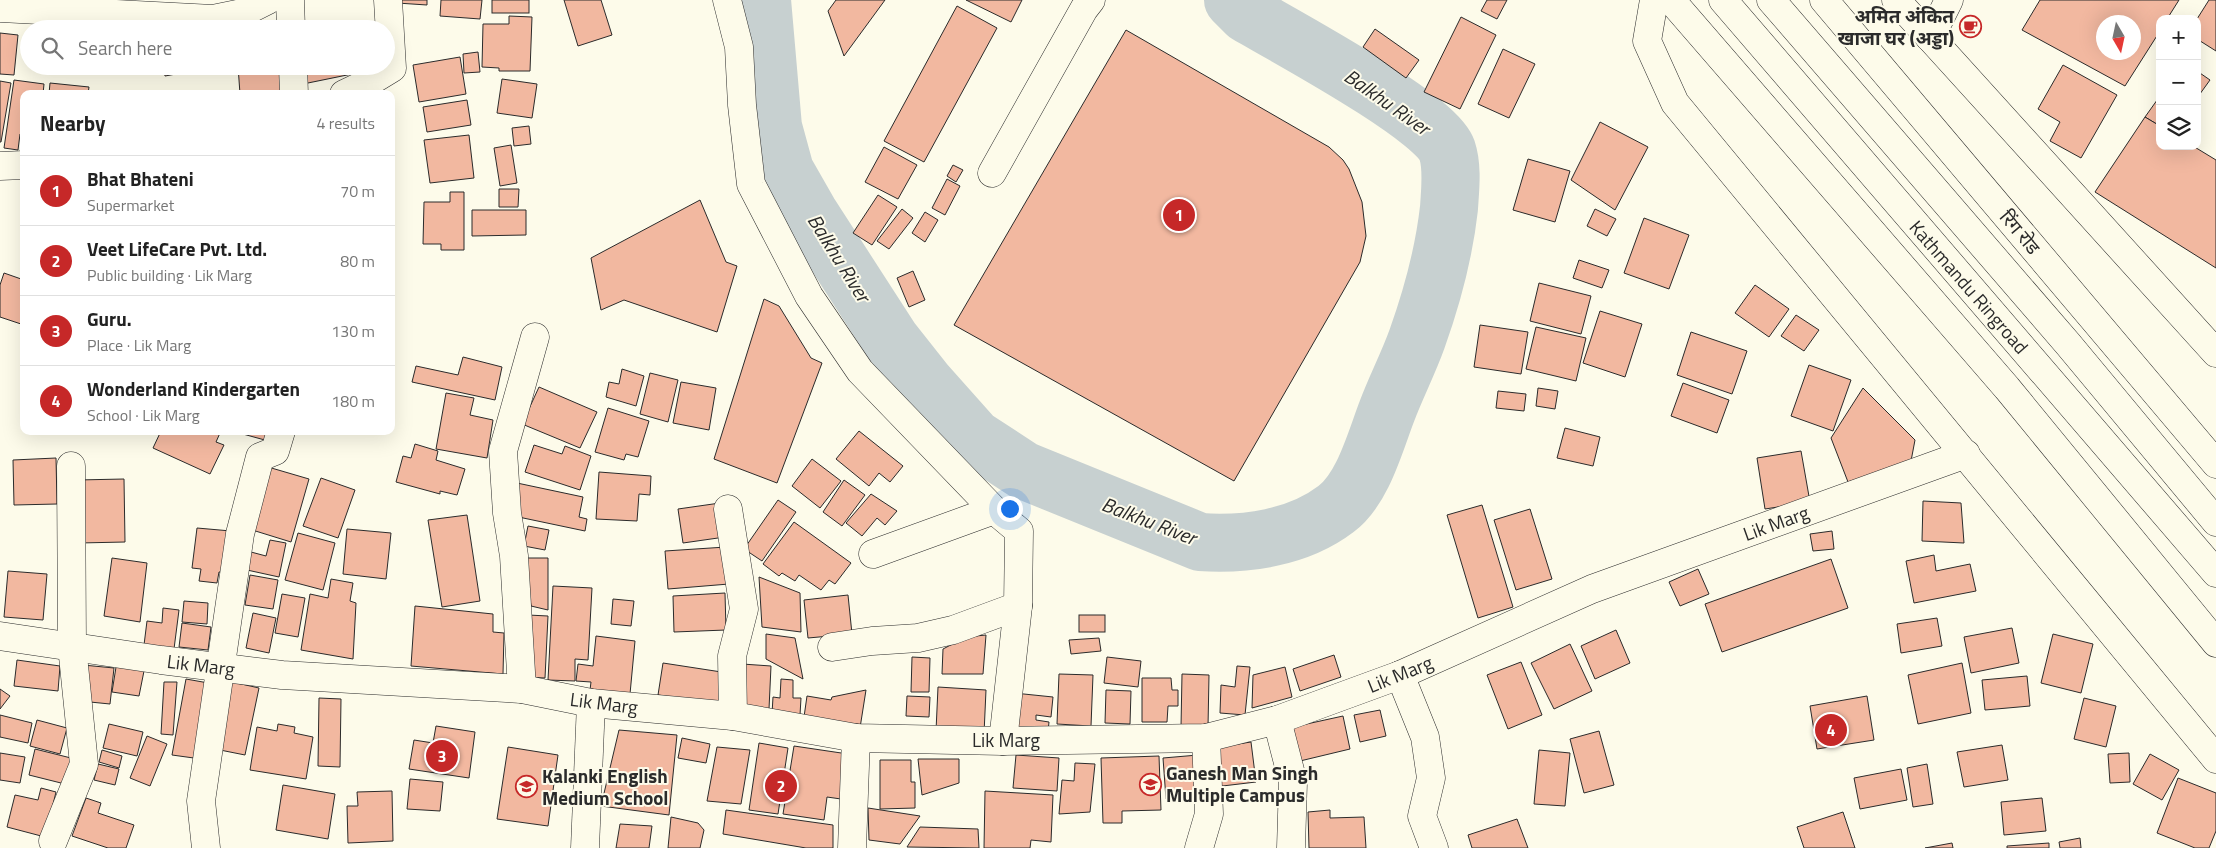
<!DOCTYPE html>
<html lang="en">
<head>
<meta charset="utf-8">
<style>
	body { margin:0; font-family:"Titillium Web","Noto Sans Devanagari",sans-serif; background:#f6f6f6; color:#222 }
	.controls { position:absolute; right:15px; top:15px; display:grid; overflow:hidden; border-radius:10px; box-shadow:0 5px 20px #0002 }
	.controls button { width:45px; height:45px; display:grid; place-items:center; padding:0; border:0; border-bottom:1px solid #e0e0e0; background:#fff; color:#222; font:25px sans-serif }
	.compass { position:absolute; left:2096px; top:15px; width:45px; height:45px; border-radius:50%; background:#fff; box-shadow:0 5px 20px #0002; rotate:171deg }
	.you { position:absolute; left:1009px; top:508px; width:18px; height:18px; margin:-12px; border:4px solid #fff; border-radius:50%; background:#1a73e8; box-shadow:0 0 0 8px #1a73e833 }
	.badge { display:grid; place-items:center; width:32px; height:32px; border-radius:50%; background:#c62828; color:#fff; font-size:16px; font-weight:700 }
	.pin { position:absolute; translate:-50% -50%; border:2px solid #fff; box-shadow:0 1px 5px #0006 }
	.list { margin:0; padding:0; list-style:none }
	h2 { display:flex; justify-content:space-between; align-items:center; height:65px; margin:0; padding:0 20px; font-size:21px }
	h2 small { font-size:16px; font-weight:400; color:#767676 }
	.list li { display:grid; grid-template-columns:32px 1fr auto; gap:15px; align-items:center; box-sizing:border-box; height:70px; padding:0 20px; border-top:1px solid #e0e0e0 }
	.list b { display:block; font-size:19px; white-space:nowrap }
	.list p { margin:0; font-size:16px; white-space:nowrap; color:#767676 }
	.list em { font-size:16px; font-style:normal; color:#767676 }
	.icon { flex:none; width:28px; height:28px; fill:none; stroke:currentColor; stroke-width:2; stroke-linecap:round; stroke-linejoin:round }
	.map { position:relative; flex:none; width:2216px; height:848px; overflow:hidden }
	.search { position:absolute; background:#fff; box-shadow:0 5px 20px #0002; left:20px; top:20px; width:375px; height:55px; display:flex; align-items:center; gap:12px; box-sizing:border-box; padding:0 18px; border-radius:28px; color:#767676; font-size:19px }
	.panel { position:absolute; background:#fff; box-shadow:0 5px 20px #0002; left:20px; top:90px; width:375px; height:345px; border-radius:10px }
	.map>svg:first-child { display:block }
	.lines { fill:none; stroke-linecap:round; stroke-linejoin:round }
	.river { stroke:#c7d0d0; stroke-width:58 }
	.building { fill:#f2b8a0; stroke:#2b2b2b; fill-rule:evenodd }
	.street-casing { stroke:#2b2b2b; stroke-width:29 }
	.primary-casing { stroke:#2b2b2b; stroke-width:29 }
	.highway-casing { stroke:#2b2b2b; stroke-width:29 }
	.street { stroke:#fdfbea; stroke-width:28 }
	.primary { stroke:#fdfbea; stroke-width:28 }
	.highway { stroke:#fdfbea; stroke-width:28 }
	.labels { text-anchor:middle; stroke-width:4; stroke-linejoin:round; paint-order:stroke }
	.poi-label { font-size:19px; font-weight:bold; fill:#2b2b2b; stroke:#fdfbea; text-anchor:start }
	.street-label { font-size:19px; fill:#2b2b2b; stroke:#fdfbea }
	.water-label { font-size:20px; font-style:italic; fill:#2b2b2b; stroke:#fdfbea }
</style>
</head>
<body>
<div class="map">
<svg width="2216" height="848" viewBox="0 0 2216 848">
	<rect width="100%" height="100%" fill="#fdfbea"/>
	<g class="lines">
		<path class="river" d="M762 0 773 127 785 171 809 213 891 340 925 383 974 438 1023 470 1200 542C1246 545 1298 538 1336 509 1363 489 1375 442 1387 411 1396 387 1408 364 1417 339 1432 297 1444 253 1449 208 1450 190 1453 168 1447 150 1436 117 1283 35 1247 14L1233 0"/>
	</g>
	<g class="building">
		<polygon points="397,0 427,0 427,5 397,3"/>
		<polygon points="441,0 482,0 480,19 440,16"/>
		<rect x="492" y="0" width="37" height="13"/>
		<polygon points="564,0 601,0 612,35 578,46"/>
		<polygon points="836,0 885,0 844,56 828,11"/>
		<polygon points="966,0 1022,0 1011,22"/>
		<polygon points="1487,0 1507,0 1497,19 1481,11"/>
		<path d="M2040 0H2179L2167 19H2160V31L2125 86 2022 30ZM2104 22H2134V52H2104Z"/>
		<polygon points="2209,0 2216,0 2216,51 2197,39 2197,19"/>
		<polygon points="957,6 997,28 924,162 884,141"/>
		<polygon points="509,16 532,17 530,71 499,71 499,68 482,67 483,24 509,24"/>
		<polygon points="1461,17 1496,35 1460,109 1424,92"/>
		<polygon points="1375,29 1419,60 1406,78 1363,47"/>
		<polygon points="1126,30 1329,147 1343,160 1349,169 1362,202 1366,236 1360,262 1234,481 954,325"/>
		<polygon points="0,33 18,35 14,75 0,74"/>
		<polygon points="1503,49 1535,64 1509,118 1478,104"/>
		<polygon points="478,52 480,72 464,73 463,54"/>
		<polygon points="460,57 466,94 419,102 413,65"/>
		<polygon points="2063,65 2117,95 2081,158 2050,141 2060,122 2038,109"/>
		<polygon points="163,66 175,66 176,74 165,76"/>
		<polygon points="238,66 279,66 281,94 240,94"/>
		<polygon points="300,66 350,66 352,74 303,84"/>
		<polygon points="2197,71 2210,80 2197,98"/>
		<polygon points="502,79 537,84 532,118 497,113"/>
		<polygon points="14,80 44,84 43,94 24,94 24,134 20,134 18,150 4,148"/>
		<polygon points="0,81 11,83 1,142 0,142"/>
		<polygon points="50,83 89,87 88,94 49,94"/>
		<polygon points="2160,96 2160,126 2145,117"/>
		<polygon points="467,100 471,125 427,132 423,107"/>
		<polygon points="2145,117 2160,126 2160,146 2193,146 2216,160 2216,268 2095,192"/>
		<polygon points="1600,122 1648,147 1615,210 1571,180"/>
		<polygon points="529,126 531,144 514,146 512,128"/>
		<polygon points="469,135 474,178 430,183 424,140"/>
		<polygon points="511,145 517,183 500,186 494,148"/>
		<polygon points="884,147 917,165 898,199 865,182"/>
		<polygon points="1528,159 1570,171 1555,222 1513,210"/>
		<polygon points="953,165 963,170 956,182 947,176"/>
		<polygon points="947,179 960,186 945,215 932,208"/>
		<polygon points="499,189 519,189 518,207 499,207"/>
		<polygon points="450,192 464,192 464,250 441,250 441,244 423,244 424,202 450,202"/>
		<polygon points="878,195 897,207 872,245 853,233"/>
		<polygon points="700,200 726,262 737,266 717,332 624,300 601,310 591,258"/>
		<polygon points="902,209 913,218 889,249 877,241"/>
		<polygon points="1595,209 1616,219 1607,236 1587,226"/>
		<polygon points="472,210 526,210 526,235 472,236"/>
		<polygon points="925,212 938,220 925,242 912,233"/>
		<polygon points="1644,218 1689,235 1669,289 1624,273"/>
		<polygon points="1579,260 1609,270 1602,288 1573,278"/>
		<polygon points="913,271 925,300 909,307 897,278"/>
		<polygon points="4,273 24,280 24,325 0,317 0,285"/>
		<polygon points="1539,283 1591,296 1581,334 1530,321"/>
		<polygon points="1755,285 1789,309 1769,337 1735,313"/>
		<polygon points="764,299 779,306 811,358 822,363 777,483 714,459"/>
		<polygon points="1600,311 1642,324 1625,377 1583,363"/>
		<polygon points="1796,315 1819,330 1804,351 1781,336"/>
		<polygon points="1480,325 1528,332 1521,374 1474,367"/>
		<polygon points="1536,327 1586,338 1576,381 1526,369"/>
		<polygon points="1691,332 1747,351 1732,394 1677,375"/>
		<polygon points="463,357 502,367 495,400 412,382 416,366 458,375"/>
		<polygon points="1809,365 1851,380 1833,431 1791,416"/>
		<polygon points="622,369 644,376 636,406 606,397 609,382 619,384"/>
		<polygon points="650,373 678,380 668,422 640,414"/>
		<polygon points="681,382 716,388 709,430 673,423"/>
		<polygon points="1683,383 1729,400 1717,433 1671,416"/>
		<polygon points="539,387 597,412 580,448 522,424"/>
		<polygon points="1538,388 1558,391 1555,409 1536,406"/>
		<polygon points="1863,388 1915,440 1911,461 1848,482 1831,438"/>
		<polygon points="1498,391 1526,394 1524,411 1496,408"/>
		<polygon points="446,393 474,398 470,415 493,420 487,458 436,449"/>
		<polygon points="608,408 649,421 638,457 626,454 624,460 595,452"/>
		<polygon points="1565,428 1600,437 1593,466 1557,458"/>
		<polygon points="161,431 220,433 216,442 224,445 210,474 153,448"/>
		<polygon points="232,431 274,431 272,442"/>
		<polygon points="859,431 903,466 890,482 879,473 869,486 836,459"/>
		<polygon points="415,444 438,451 436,460 465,469 457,495 440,491 440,494 396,482 403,456 411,458"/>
		<polygon points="534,445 562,454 565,446 591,456 580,490 525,472"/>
		<polygon points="1801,451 1810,502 1765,509 1757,458"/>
		<polygon points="56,458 57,504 14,505 13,460"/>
		<polygon points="812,459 841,481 820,508 792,486"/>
		<polygon points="268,467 309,479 291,542 249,529"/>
		<polygon points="599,472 651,476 650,495 639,494 637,521 596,519"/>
		<polygon points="321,478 355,490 338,538 303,526"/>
		<polygon points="124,479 125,542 79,543 77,480"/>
		<polygon points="844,480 865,495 842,526 823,512"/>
		<polygon points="517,483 583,497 579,517 587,519 585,531 509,515"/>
		<polygon points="871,494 897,511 885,525 877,518 862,536 846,523"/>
		<polygon points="778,500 796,512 762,561 744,549"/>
		<polygon points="1923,501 1961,503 1964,543 1922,541"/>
		<polygon points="720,503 725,537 683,543 678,509"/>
		<polygon points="1482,505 1513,607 1478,618 1447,515"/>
		<polygon points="1530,509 1552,579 1516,590 1494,520"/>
		<polygon points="467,515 480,601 442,607 428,520"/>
		<polygon points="794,522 851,563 835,584 829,580 821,590 799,575 795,581 782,573 779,576 763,564"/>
		<polygon points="528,526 549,530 545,550 524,546"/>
		<polygon points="197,528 231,531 226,572 219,572 217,583 199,581 201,569 192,568"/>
		<polygon points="347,529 391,533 386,579 343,574"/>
		<polygon points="1832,531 1834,549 1813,551 1810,534"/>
		<polygon points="298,533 335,543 323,590 285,580"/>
		<polygon points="270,540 286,543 279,577 247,570 251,552 266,556"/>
		<polygon points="726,547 729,584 668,589 665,551"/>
		<polygon points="1934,555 1936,571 1970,564 1976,591 1914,603 1906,561"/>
		<polygon points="112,558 147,563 140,622 104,616"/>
		<polygon points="524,558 548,558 548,610 531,606"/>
		<polygon points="1831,559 1848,608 1722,652 1705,604"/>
		<polygon points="1698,569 1709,594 1680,606 1669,582"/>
		<polygon points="8,571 47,574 43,620 4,617"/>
		<polygon points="250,575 278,580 273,609 245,605"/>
		<polygon points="759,577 800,593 801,632 762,627"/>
		<polygon points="331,579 353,583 350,601 356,603 353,659 301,650 310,594 328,598"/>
		<polygon points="553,586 592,588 588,660 575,659 575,681 548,680"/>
		<polygon points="725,593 726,630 674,632 673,596"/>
		<polygon points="282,594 305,598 298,637 275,633"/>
		<polygon points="848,595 852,634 808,638 804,600"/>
		<polygon points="613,599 634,601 631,626 611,624"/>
		<polygon points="184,601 208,603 207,624 182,622"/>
		<polygon points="415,606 493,614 493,632 504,633 503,674 411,666"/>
		<polygon points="163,608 179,610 174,649 144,645 147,621 162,623"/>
		<polygon points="253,613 276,618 269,653 246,648"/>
		<polygon points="528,615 548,616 545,678 525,677"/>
		<rect x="1079" y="615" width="26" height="17"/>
		<polygon points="1937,618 1942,646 1901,653 1897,624"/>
		<polygon points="182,623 211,627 208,650 179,647"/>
		<polygon points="2012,628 2019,663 1971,673 1964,637"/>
		<polygon points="1616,630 1630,663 1595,679 1581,646"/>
		<polygon points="766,634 795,638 803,679 766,659"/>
		<polygon points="2053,634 2093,644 2081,693 2041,683"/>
		<polygon points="986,635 983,674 942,674 943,649 966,637"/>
		<polygon points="596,636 635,641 630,694 590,690 591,682 576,681 578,664 593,666"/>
		<polygon points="1099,638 1101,651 1071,654 1069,640"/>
		<polygon points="1570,644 1592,691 1554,709 1531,663"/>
		<polygon points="1334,655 1341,677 1300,691 1293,669"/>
		<polygon points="912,657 930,658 929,692 911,692"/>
		<polygon points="1107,657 1141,661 1138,687 1104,683"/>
		<polygon points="17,660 60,666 58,691 14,686"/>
		<polygon points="117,661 145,666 139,696 112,692"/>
		<polygon points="1521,662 1542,715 1508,729 1487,675"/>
		<polygon points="663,663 728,673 723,705 658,695"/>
		<polygon points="1962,663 1971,713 1918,724 1908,675"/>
		<polygon points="742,664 771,666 769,709 739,707"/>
		<polygon points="83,665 114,668 110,704 80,701"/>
		<polygon points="1237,666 1250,667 1245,715 1220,713 1221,685 1235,687"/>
		<polygon points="1285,667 1292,697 1252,708 1253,675"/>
		<polygon points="1059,674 1093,675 1091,726 1057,724"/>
		<polygon points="1182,674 1209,675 1208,727 1181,727"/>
		<polygon points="2027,676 2030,706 1985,710 1982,680"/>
		<polygon points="1142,678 1171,678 1172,690 1178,690 1178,706 1168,706 1167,722 1142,722"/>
		<polygon points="186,679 214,684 201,759 172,755"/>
		<polygon points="781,679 793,680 793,698 801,698 800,715 772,714 773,697 780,698"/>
		<polygon points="228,681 259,688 245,755 215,749"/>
		<polygon points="164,682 177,682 173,735 161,734"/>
		<polygon points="938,687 986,690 984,734 936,731"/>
		<polygon points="0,689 10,696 0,709"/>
		<polygon points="866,690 860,728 804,717 807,696 831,700 832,697"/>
		<polygon points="1106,690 1131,691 1130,724 1105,723"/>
		<polygon points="1014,693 1053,697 1051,717 1036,715 1036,720 1049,722 1048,732 1011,728"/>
		<polygon points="907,696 930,697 929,717 906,716"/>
		<polygon points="1867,696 1874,740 1817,749 1810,706"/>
		<polygon points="319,698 341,699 340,767 318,766"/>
		<polygon points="2084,698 2116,706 2106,747 2074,739"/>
		<polygon points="1380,710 1386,736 1360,742 1354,715"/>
		<polygon points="0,715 32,723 28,743 0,737"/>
		<polygon points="1343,716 1350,749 1300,761 1293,727"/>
		<polygon points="37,720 67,728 60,754 30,746"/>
		<polygon points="109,724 143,732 137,756 103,748"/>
		<polygon points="278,724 295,727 294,733 313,737 306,779 250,770 257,727 277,731"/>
		<polygon points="436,726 475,732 469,778 409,769 414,740 433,743"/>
		<polygon points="619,730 677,735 669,815 601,806"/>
		<polygon points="1599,731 1614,785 1584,793 1570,739"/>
		<polygon points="147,736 167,744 150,786 130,778"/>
		<polygon points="682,738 710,744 706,763 678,758"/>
		<polygon points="1251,742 1256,782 1214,787 1212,748"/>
		<polygon points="759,743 788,748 778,814 749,810"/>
		<polygon points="2002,745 2008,780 1964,787 1957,752"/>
		<polygon points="794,746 848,754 841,799 827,797 824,820 783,814"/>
		<polygon points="508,747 558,755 548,826 497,819"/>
		<polygon points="717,747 750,750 741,804 707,801"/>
		<polygon points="35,749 71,758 65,784 29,775"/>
		<polygon points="102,750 122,756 119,768 99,762"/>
		<polygon points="1539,750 1570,753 1565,806 1534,804"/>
		<polygon points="0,753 25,757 20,783 0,780"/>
		<polygon points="2129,753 2130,782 2110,783 2108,754"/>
		<polygon points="2150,754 2179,770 2162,800 2133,784"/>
		<polygon points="1016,755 1059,758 1057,791 1013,788"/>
		<polygon points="1198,755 1201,797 1166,799 1163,758"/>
		<polygon points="1159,756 1161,810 1122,811 1122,823 1103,823 1101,758"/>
		<polygon points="918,759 959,759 959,783 922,795"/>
		<polygon points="880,760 911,760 911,782 915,782 915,808 880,809"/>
		<polygon points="1075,763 1095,764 1090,812 1059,814 1062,780 1074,781"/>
		<polygon points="98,764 119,769 115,785 94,780"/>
		<polygon points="1927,764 1933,804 1913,807 1907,768"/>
		<polygon points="1901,769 1907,800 1860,809 1854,778"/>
		<polygon points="2178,778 2216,793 2216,831 2209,848 2195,848 2157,833"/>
		<polygon points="410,779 443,782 440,811 407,809"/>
		<polygon points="283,785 335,794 328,839 276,830"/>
		<polygon points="41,788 56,792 45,837 7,827 15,795 38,800"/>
		<polygon points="392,791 393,841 348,843 347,806 358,806 357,792"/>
		<polygon points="985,791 1053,795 1051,842 1031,840 1030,848 984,848"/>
		<polygon points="86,798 101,803 98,813 134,825 126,848 108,848 72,836"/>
		<polygon points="2042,798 2046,831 2004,835 2001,802"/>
		<polygon points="868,808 920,816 900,844 869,840"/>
		<polygon points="726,810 833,825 833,848 806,848 723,834"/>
		<polygon points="1330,810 1330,818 1364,817 1366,848 1309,848 1308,812"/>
		<polygon points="1843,812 1855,848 1804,848 1797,827"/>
		<polygon points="671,817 698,823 704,830 700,848 668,848"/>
		<polygon points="1517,819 1528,848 1472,848 1468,835"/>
		<polygon points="620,824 652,826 649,848 616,848"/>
		<polygon points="920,827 978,829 979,848 907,847"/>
		<polygon points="2080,838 2081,848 2060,848 2059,842"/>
		<polygon points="1952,843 1953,848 1925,848"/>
		<polygon points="2049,843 2049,848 2007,848 2007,846"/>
	</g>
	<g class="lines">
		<defs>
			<g id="street">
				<polyline points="290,0 291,29"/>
				<polyline points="727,0 739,47 742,105 751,184 809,296 860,371 994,510 1019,531 1018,606 1003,741"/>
				<polyline points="1654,0 1647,41 1675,103 2216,759"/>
				<polyline points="1896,0 2216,353"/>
				<polyline points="0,8 213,19 242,13 268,0"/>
				<polyline points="1930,38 1949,0"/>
				<polyline points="293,66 294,94"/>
				<polyline points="344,94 369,82 392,68 388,0"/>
				<polyline points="0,166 24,165"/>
				<polyline points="992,173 1084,9 1091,0"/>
				<polyline points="728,509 744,609 732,656 733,716"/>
				<polyline points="873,554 994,510"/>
				<polyline points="0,636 161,660 282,675 522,689 591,703 733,716 856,738 1003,741 1206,738 1277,720 1400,675 1592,589 1966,454"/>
				<polyline points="832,647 872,641 918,638 953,630 1018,606"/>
				<polyline points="1400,675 1425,737 1431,778 1422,816 1434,848"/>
				<polyline points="522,689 514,556 507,513 503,451 535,337"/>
				<polyline points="1277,720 1293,782 1291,848"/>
				<polyline points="53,841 84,764 72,646 71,466"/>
				<polyline points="206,848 201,801 240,534 260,457 275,451 281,431"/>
				<polyline points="585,848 591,703"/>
				<polyline points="852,848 856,738"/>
				<polyline points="1199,848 1209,814 1206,738"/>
			</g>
			<g id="primary">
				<polyline points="1671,0 2007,388 2216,643"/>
				<polyline points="1824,0 2216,464"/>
			</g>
			<g id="highway">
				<polyline points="1723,0 2216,573"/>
				<polyline points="1771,0 2068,344 2216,522"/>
			</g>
		</defs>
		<use href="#street" class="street-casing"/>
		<use href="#primary" class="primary-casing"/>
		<use href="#highway" class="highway-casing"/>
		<use href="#street" class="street"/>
		<use href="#primary" class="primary"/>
		<use href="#highway" class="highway"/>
	</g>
	<defs>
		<symbol id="cafe-ring" viewBox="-11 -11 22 22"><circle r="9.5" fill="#fdfbea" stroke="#c62828" stroke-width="1.5"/><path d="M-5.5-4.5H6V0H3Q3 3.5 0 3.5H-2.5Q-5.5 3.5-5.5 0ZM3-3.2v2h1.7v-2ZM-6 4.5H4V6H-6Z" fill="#c62828"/></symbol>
		<symbol id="university-ring" viewBox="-11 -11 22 22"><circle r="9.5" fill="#fdfbea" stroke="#c62828" stroke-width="1.5"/><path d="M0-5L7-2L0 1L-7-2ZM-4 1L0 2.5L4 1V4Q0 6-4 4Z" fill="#c62828"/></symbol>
		<symbol id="school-ring" viewBox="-11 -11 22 22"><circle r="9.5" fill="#fdfbea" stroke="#c62828" stroke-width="1.5"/><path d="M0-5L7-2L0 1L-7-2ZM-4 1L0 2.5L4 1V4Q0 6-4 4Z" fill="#c62828"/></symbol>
	</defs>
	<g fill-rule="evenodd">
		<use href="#cafe-ring" x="1958" y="14" width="25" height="25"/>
		<use href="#university-ring" x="1138" y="772" width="25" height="25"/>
		<use href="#school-ring" x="514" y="774" width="25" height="25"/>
	</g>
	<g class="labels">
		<g class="poi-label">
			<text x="1954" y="23" text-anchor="end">अमित अंकित<tspan x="1954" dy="22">खाजा घर (अड्डा)</tspan></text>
			<text x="1166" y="780">Ganesh Man Singh<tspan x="1166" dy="22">Multiple Campus</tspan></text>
			<text x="542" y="783">Kalanki English<tspan x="542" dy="22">Medium School</tspan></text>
		</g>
		<g class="street-label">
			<text transform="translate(2020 232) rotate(50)" y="7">रिंग रोड</text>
			<text transform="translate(1969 287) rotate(49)" y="7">Kathmandu Ringroad</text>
			<text transform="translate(1776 523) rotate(-20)" y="7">Lik Marg</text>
			<text transform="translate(201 665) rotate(7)" y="7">Lik Marg</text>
			<text transform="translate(1400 674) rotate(-22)" y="7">Lik Marg</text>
			<text transform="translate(604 703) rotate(7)" y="7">Lik Marg</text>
			<text x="1006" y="747">Lik Marg</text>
		</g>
		<g class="water-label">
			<text transform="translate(1387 102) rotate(35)" y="7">Balkhu River</text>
			<text transform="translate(839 258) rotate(58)" y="7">Balkhu River</text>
			<text transform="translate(1149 521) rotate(21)" y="7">Balkhu River</text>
		</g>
	</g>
</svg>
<div class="controls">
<button>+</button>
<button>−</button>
<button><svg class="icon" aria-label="layers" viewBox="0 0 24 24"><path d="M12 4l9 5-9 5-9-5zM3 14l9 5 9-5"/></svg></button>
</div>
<svg class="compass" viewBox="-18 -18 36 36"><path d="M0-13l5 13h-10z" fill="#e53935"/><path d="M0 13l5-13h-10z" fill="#767676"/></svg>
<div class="you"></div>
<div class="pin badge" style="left:1179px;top:215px">1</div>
<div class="pin badge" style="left:781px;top:786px">2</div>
<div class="pin badge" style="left:442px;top:756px">3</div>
<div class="pin badge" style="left:1831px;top:730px">4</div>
<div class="search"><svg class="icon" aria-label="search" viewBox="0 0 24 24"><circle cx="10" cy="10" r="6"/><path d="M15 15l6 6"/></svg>Search here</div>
<section class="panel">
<h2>Nearby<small>4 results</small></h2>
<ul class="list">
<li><span class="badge">1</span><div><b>Bhat Bhateni</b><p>Supermarket</p></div><em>70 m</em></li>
<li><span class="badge">2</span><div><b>Veet LifeCare Pvt. Ltd.</b><p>Public building · Lik Marg</p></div><em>80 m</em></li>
<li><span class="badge">3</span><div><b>Guru.</b><p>Place · Lik Marg</p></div><em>130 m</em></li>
<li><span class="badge">4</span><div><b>Wonderland Kindergarten</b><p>School · Lik Marg</p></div><em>180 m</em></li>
</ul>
</section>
</div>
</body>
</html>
